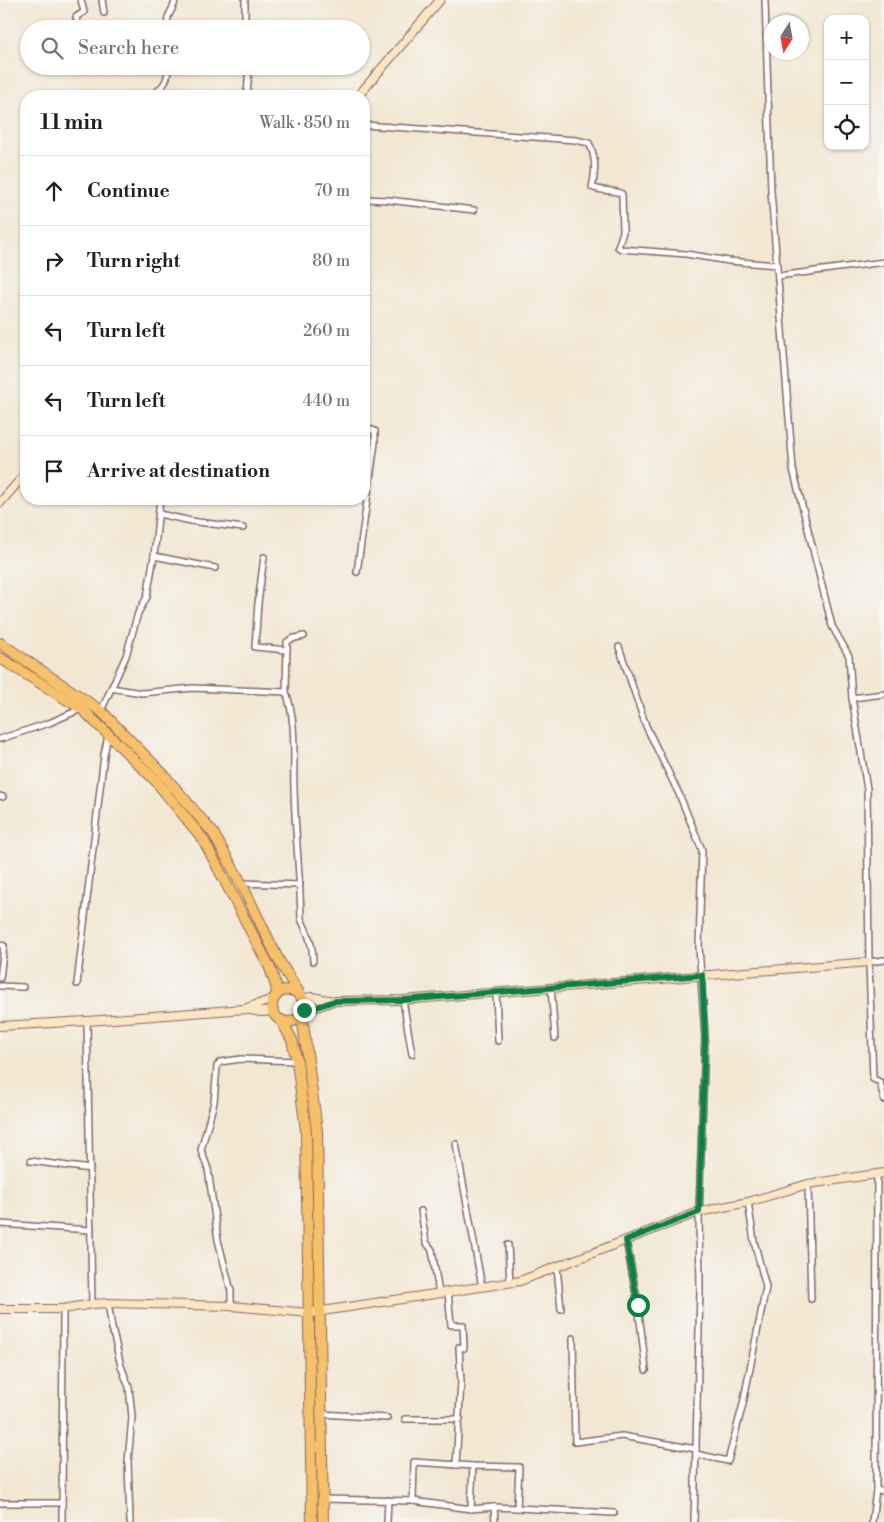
<!DOCTYPE html>
<html lang="en">
<head>
<meta charset="utf-8">
<style>
	body { margin:0; font-family:"Libre Bodoni",serif; background:#f6f6f6; color:#202124 }
	.controls { position:absolute; right:15px; top:15px; display:grid; overflow:hidden; border-radius:10px; box-shadow:0 1px 4px #0004 }
	.controls button { width:45px; height:45px; display:grid; place-items:center; padding:0; border:0; border-bottom:1px solid #e0e0e0; background:#fff; color:#202124; font:25px sans-serif }
	.compass { position:absolute; left:764px; top:15px; width:45px; height:45px; border-radius:50%; background:#fff; box-shadow:0 1px 4px #0004; rotate:191deg }
	.stop { position:absolute; width:15px; height:15px; margin:-11px; border:4px solid #0b8043; border-radius:50%; background:#fff }
	.stop.end { background:#0b8043; border-color:#fff; box-shadow:0 1px 5px #0008 }
	.list { margin:0; padding:0; list-style:none }
	h2 { display:flex; justify-content:space-between; align-items:center; height:65px; margin:0; padding:0 20px; font-size:21px }
	h2 small { font-size:16px; font-weight:400; color:#757577 }
	.list li { display:grid; grid-template-columns:32px 1fr auto; gap:15px; align-items:center; box-sizing:border-box; height:70px; padding:0 20px; border-top:1px solid #e0e0e0 }
	.list b { display:block; font-size:19px; white-space:nowrap }
	.list em { font-size:16px; font-style:normal; color:#757577 }
	.icon { flex:none; width:28px; height:28px; fill:none; stroke:currentColor; stroke-width:2; stroke-linecap:round; stroke-linejoin:round }
	.map { position:relative; flex:none; width:884px; height:1522px; overflow:hidden }
	.search { position:absolute; background:#fff; box-shadow:0 1px 4px #0004; left:20px; top:20px; width:350px; height:55px; display:flex; align-items:center; gap:12px; box-sizing:border-box; padding:0 18px; border-radius:28px; color:#757577; font-size:19px }
	.panel { position:absolute; background:#fff; box-shadow:0 1px 4px #0004; left:20px; top:90px; width:350px; height:415px; border-radius:20px }
	.map>svg:first-child { display:block }
	.lines { fill:none; stroke-linecap:round; stroke-linejoin:round }
	.street-casing { stroke:#856565; stroke-width:8 }
	.secondary-casing { stroke:#856565; stroke-width:10 }
	.highway-casing { stroke:#856565; stroke-width:12 }
	.street { stroke:#fff; stroke-width:5 }
	.secondary { stroke:#fbe6c4; stroke-width:8 }
	.highway { stroke:#f6c06b; stroke-width:10 }
	.route { stroke:#0b8043; stroke-width:6 }
</style>
</head>
<body>
<div class="map">
<svg width="884" height="1522" viewBox="0 0 884 1522">
	<rect width="100%" height="100%" fill="#f6f6f2"/>
	<filter id="ink" filterUnits="userSpaceOnUse"><feTurbulence type="fractalNoise" baseFrequency=".02" numOctaves="2"/><feDisplacementMap in="SourceGraphic" scale="10" xChannelSelector="R" yChannelSelector="G"/><feConvolveMatrix kernelMatrix="1 2 1 2 8 2 1 2 1" color-interpolation-filters="sRGB"/></filter>
	<filter id="wash" filterUnits="userSpaceOnUse"><feTurbulence type="fractalNoise" baseFrequency=".0096" numOctaves="4" result="noise"/><feDisplacementMap in="SourceGraphic" scale="20" xChannelSelector="R" yChannelSelector="G"/><feGaussianBlur stdDeviation="1.12" result="paint"/><feColorMatrix in="noise" values="0 0 0 0 0 0 0 0 0 0 0 0 0 0 0 0 0 1.4 0 .05"/><feComposite in="paint" operator="in"/></filter>
	<g filter="url(#wash)">
		<rect width="100%" height="100%" fill="#f2e7d2"/>
	</g>
	<g filter="url(#ink)">
		<g class="lines">
			<defs>
				<g id="street">
					<polyline points="102,0 104,13"/>
					<polyline points="765,0 771,191 793,469 832,626 849,656 852,698 867,789 869,962 873,1079 880,1082 884,1100"/>
					<polyline points="79,29 76,17 84,12 81,0"/>
					<polyline points="167,29 168,17 174,5 175,0"/>
					<polyline points="245,29 245,0"/>
					<path d="M152 96C162 87 170 81 167 66"/>
					<polyline points="247,96 249,66"/>
					<path d="M364 125 576 140 589 143C596 157 596 172 592 187 601 192 613 189 622 194L623 232 618 247 621 249 686 254 729 261 777 265"/>
					<polyline points="364,199 388,200 474,210"/>
					<polyline points="778,276 884,262"/>
					<polyline points="159,514 191,521 243,528"/>
					<polyline points="154,556 215,568"/>
					<polyline points="264,557 258,603 255,647 287,650"/>
					<polyline points="357,572 375,443 375,431 364,427"/>
					<polyline points="619,647 646,726 679,794 702,850 699,947 705,1037 699,1212 700,1291 694,1522"/>
					<path d="M111 688 142 693 193 688 286 692C297 722 293 756 294 788 295 831 300 875 301 919 308 933 313 945 313 961"/>
					<polyline points="286,692 287,642 291,639 304,636"/>
					<polyline points="852,698 884,694"/>
					<polyline points="101,711 126,656 138,613 147,597 154,556 160,499"/>
					<polyline points="0,739 49,723 81,709"/>
					<polyline points="0,796 3,797"/>
					<polyline points="241,883 300,885"/>
					<polyline points="0,945 4,946 0,978"/>
					<polyline points="869,962 884,960"/>
					<polyline points="77,984 104,755 108,735"/>
					<polyline points="0,986 23,987"/>
					<polyline points="551,987 555,1038"/>
					<polyline points="496,992 498,1041"/>
					<polyline points="403,1000 412,1054"/>
					<polyline points="87,1021 92,1304"/>
					<polyline points="456,1144 482,1287"/>
					<polyline points="31,1161 90,1169"/>
					<polyline points="808,1184 811,1299"/>
					<polyline points="421,1211 426,1242 432,1250 439,1294"/>
					<polyline points="0,1224 91,1230"/>
					<polyline points="626,1240 638,1305 646,1370"/>
					<polyline points="508,1245 510,1283"/>
					<polyline points="557,1267 561,1309"/>
					<polyline points="448,1292 451,1325 463,1325 464,1348 459,1347 461,1382 456,1465"/>
					<polyline points="108,1303 112,1328 121,1366 129,1387 132,1417 128,1462 130,1522"/>
					<polyline points="231,1306 231,1291 218,1240 208,1169 201,1150 214,1102 217,1066 220,1062 241,1059 297,1061"/>
					<polyline points="573,1338 575,1442 622,1436 696,1449"/>
					<polyline points="321,1414 387,1418"/>
					<polyline points="405,1419 460,1419"/>
					<polyline points="696,1454 728,1461 743,1404 766,1287 754,1241 748,1202"/>
					<polyline points="876,1490 884,1491"/>
					<polyline points="323,1499 413,1501 414,1462 473,1466 519,1467 517,1508 494,1507 495,1522"/>
					<polyline points="413,1501 471,1509 494,1507"/>
					<polyline points="0,1503 62,1503"/>
					<polyline points="517,1508 614,1513"/>
					<polyline points="471,1509 473,1466"/>
					<polyline points="62,1522 63,1309"/>
					<polyline points="387,1522 388,1500"/>
					<polyline points="872,1522 876,1490 877,1173"/>
				</g>
				<g id="secondary">
					<polyline points="358,96 440,0"/>
					<polyline points="0,503 26,473"/>
					<polyline points="303,998 312,997 333,1001 403,1000 869,962"/>
					<polyline points="247,1008 273,999"/>
					<polyline points="304,1010 314,1008 333,1001"/>
					<polyline points="0,1026 87,1021 245,1009 261,1012 273,1011"/>
					<polyline points="0,1309 63,1309 92,1304 108,1303 231,1306 309,1313 520,1281 699,1212 748,1202 808,1184 884,1173"/>
				</g>
				<g id="highway">
					<polyline points="0,643 101,711 164,775 213,833 241,883 278,959 299,993"/>
					<polyline points="0,658 82,709 155,780 203,839 270,968 276,986 277,994"/>
					<circle cx="288" cy="1006" r="16"/>
					<polyline points="302,1015 317,1131 323,1522"/>
					<polyline points="281,1020 292,1040 297,1061 306,1131 312,1522"/>
				</g>
			</defs>
			<use href="#street" class="street-casing"/>
			<use href="#secondary" class="secondary-casing"/>
			<use href="#highway" class="highway-casing"/>
			<use href="#street" class="street"/>
			<use href="#secondary" class="secondary"/>
			<use href="#highway" class="highway"/>
		</g>
	</g>
	<g class="lines" filter="url(#ink)">
		<polyline class="route" points="304,1010 314,1008 334,1001 403,1000 702,975 705,1037 699,1212 626,1240 638,1305"/>
	</g>
</svg>
<div class="controls">
<button>+</button>
<button>−</button>
<button><svg class="icon" aria-label="locate" viewBox="0 0 24 24"><circle cx="12" cy="12" r="6"/><path d="M12 2v4M12 18v4M2 12h4M18 12h4"/></svg></button>
</div>
<svg class="compass" viewBox="-18 -18 36 36"><path d="M0-13l5 13h-10z" fill="#e53935"/><path d="M0 13l5-13h-10z" fill="#757577"/></svg>
<div class="stop" style="left:638px;top:1305px"></div>
<div class="stop end" style="left:304px;top:1010px"></div>
<div class="search"><svg class="icon" aria-label="search" viewBox="0 0 24 24"><circle cx="10" cy="10" r="6"/><path d="M15 15l6 6"/></svg>Search here</div>
<section class="panel">
<h2>11 min<small>Walk · 850 m</small></h2>
<ul class="list">
<li><svg class="icon" aria-label="ahead" viewBox="0 0 24 24"><path d="M12 20V5M6 11l6-6 6 6"/></svg><div><b>Continue</b></div><em>70 m</em></li>
<li><svg class="icon" aria-label="right" viewBox="0 0 24 24"><path d="M7 20v-9h11M14 6l5 5-5 5"/></svg><div><b>Turn right</b></div><em>80 m</em></li>
<li><svg class="icon" aria-label="left" viewBox="0 0 24 24"><path d="M17 20v-9H6M10 6l-5 5 5 5"/></svg><div><b>Turn left</b></div><em>260 m</em></li>
<li><svg class="icon" aria-label="left" viewBox="0 0 24 24"><path d="M17 20v-9H6M10 6l-5 5 5 5"/></svg><div><b>Turn left</b></div><em>440 m</em></li>
<li><svg class="icon" aria-label="arrive" viewBox="0 0 24 24"><path d="M6 21V4h12l-3 4 3 4H6"/></svg><div><b>Arrive at destination</b></div></li>
</ul>
</section>
</div>
</body>
</html>
